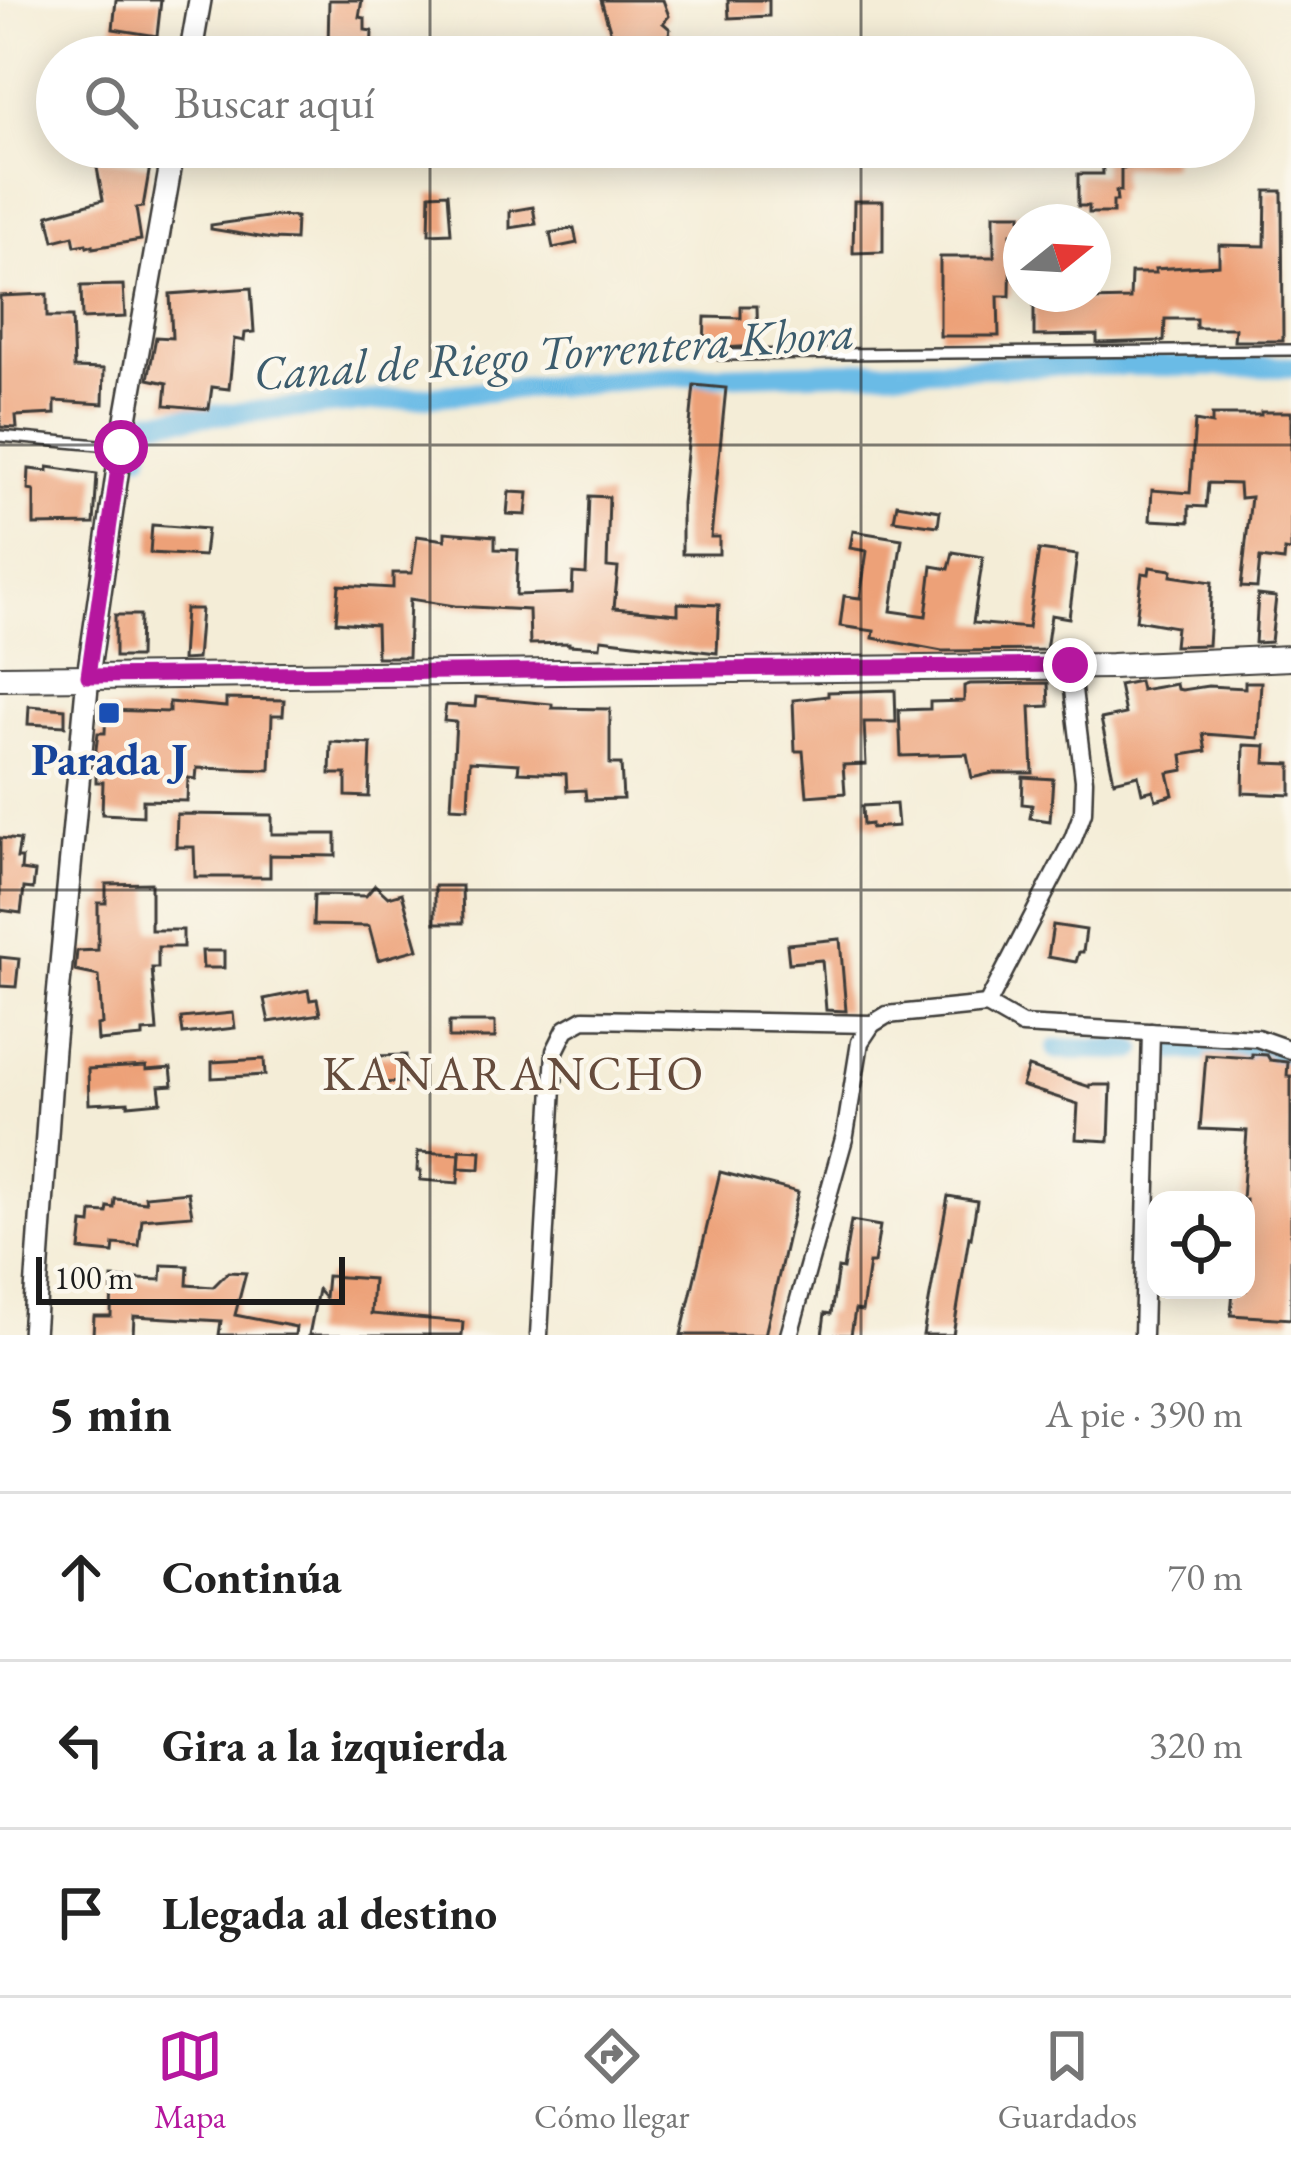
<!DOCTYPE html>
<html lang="es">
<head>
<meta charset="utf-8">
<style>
	body { margin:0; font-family:"EB Garamond",serif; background:#f6f6f6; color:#222 }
	.controls { position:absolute; right:36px; bottom:36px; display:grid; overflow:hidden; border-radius:24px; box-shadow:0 6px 30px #0003 }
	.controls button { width:108px; height:108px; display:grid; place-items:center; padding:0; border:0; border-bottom:3px solid #e0e0e0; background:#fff; color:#222; font:60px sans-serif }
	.compass { position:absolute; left:1003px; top:204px; width:108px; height:108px; border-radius:50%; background:#fff; box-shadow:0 6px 30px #0003; rotate:72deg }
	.scale { position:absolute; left:36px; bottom:30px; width:309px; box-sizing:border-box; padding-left:12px; border:6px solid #1c1c1c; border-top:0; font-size:33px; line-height:42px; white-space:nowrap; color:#1c1c1c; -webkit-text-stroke:9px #fbf7ec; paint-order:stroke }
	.stop { position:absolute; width:36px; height:36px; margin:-27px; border:9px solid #b5179e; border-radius:50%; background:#fff }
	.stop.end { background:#b5179e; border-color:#fff; box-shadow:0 3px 12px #0008 }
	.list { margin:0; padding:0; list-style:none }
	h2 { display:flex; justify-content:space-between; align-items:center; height:156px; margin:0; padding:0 48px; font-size:51px }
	h2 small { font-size:39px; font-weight:400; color:#767676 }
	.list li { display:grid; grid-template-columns:78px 1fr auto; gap:36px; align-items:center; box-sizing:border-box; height:168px; padding:0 48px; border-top:3px solid #e0e0e0 }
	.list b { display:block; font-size:45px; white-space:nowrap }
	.list em { font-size:39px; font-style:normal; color:#767676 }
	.icon { flex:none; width:66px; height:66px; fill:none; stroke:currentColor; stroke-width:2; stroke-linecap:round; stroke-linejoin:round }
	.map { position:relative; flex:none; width:1291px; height:1335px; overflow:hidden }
	.search { position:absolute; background:#fff; box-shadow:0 6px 30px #0003; left:36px; right:36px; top:36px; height:132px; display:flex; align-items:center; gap:30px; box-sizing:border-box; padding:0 42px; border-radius:66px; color:#767676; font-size:45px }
	.sheet { height:660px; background:#fff }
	nav { display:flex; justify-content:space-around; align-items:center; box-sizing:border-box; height:168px; border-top:3px solid #e0e0e0; background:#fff; font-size:33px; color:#767676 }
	nav a { display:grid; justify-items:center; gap:6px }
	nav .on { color:#b5179e }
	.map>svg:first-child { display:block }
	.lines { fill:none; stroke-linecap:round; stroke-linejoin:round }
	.canal { stroke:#6bbbe6; stroke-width:21 }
	.building { fill:#eda178 }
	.service-casing { stroke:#3c3b38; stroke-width:14 }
	.minor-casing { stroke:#3c3b38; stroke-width:21 }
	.tertiary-casing { stroke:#3c3b38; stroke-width:26 }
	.secondary-casing { stroke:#3c3b38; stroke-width:28 }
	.service { stroke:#fff; stroke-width:9 }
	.minor { stroke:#fff; stroke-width:16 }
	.tertiary { stroke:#fff; stroke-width:21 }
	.secondary { stroke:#fff; stroke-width:24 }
	.route { stroke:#b5179e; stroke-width:15 }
	.grid { fill:none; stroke:#1c1c1c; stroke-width:3; stroke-opacity:0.55 }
	.transit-dot { fill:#1a4fb4; stroke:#fbf7ec; stroke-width:4.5 }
	.labels { text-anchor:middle; stroke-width:9; stroke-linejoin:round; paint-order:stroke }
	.transit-label { font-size:45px; font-weight:bold; fill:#164399; stroke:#fbf7ec }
	.water-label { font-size:48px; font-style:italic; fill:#3c5c6d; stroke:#fbf7ec }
	.neighbourhood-label { font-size:48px; letter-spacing:3px; fill:#654b3c; stroke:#fbf7ec }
</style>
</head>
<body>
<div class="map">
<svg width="1291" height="1335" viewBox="0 0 1291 1335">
	<rect width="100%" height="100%" fill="#fbf7ec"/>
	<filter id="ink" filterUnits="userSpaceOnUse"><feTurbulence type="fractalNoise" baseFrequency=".00833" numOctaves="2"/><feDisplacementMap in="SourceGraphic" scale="24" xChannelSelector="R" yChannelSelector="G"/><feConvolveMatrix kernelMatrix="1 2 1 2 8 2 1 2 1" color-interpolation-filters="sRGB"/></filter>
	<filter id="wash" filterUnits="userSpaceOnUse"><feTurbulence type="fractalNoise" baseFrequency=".004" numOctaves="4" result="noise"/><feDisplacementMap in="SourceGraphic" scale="48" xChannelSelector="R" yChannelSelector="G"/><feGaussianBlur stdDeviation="2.7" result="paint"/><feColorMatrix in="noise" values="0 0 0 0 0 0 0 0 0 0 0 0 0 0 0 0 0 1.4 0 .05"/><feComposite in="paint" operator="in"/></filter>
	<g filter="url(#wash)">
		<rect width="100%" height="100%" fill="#f4edd7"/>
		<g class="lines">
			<g class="canal">
				<polyline points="140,453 142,421 657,377 1072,365 1291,367"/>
				<polyline points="1057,1049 1133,1050"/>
				<polyline points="1167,1050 1255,1052 1291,1061"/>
			</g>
		</g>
		<g id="blocks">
			<g class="building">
				<polygon points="116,0 161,0 157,36 113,29"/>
				<polygon points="329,0 362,0 359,17 365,18 365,30 372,31 371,57 342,56 343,49 328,48"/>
				<polygon points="601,0 663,0 669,16 663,23 670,29 667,43 618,57"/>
				<polygon points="728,0 769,0 769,16 729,18"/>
				<polygon points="1127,147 1171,147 1172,166 1121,168 1121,191 1116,191 1117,201 1113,201 1113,213 1089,213 1089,206 1078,206 1078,174 1103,174 1102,150 1127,149"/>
				<polygon points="95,157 150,166 143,207 136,208 141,240 93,248 93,245 87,247 86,244 75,246 73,236 54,241 48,215 103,200"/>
				<polygon points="1266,191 1282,191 1283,341 1234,341 1235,328 1196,328 1196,319 1165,319 1164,341 1097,343 1097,335 1034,336 1034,294 1060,294 1060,299 1087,300 1130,299 1131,273 1156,273 1155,269 1219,265 1219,245 1265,246"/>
				<polygon points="448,193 451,233 429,234 430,194"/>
				<polygon points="854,201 883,201 883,252 853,253"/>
				<polygon points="533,207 536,224 510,228 510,211"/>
				<polygon points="994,214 1021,214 1021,233 1011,233 1010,296 998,296 999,336 940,336 940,257 994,257"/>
				<polygon points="274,216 296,217 295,240 272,239 211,229 211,225"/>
				<polygon points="574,228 577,243 553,248 550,233"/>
				<polygon points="123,285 125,317 82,319 81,286"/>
				<polygon points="251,288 254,332 245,333 244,341 234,339 229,389 212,387 209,409 165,405 167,383 148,379 156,337 172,338 170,294"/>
				<polygon points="47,294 47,317 72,317 74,368 104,369 103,404 55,401 55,414 16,416 17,428 0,427 0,296"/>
				<polygon points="741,306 757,306 758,346 704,349 705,317 741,318"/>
				<polygon points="694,385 726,388 711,537 719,537 719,554 682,554 682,503"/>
				<polygon points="1261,412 1291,412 1291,551 1285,550 1284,561 1260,558 1257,588 1241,587 1251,497 1240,498 1239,484 1208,483 1206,507 1189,506 1189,522 1150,520 1152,490 1190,493 1195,421 1212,424 1212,415 1261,415"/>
				<polygon points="48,467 97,474 94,524 34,525 34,491 28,490 29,469 48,471"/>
				<polygon points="509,492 528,493 526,515 507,514"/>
				<polygon points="589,496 609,497 607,567 618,568 614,608 678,614 678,603 719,605 717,653 601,639 600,647 569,645 569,643 530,644 529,610 455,606 410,599 408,657 377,657 376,625 336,622 339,585 393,588 393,573 412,573 417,536 445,540 445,532 495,536 495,549 518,550 516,595 572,593 573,573 586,574"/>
				<polygon points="897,504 940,511 938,526 894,520"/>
				<polygon points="152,525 207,529 204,556 150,553"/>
				<polygon points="853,531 902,539 891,611 926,616 932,566 949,569 953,552 983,557 973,623 1028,628 1039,550 1077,555 1069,618 1051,615 1046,650 942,651 873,638 874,631 840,626 844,596 860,598 867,551 850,548"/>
				<polygon points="1150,567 1172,570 1171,576 1212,582 1208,645 1174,646 1176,627 1136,620 1142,573 1149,574"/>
				<polygon points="1258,595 1276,597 1271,642 1255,643"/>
				<polygon points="185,609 201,609 197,659 182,660"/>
				<polygon points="115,615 140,615 139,657 115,657"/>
				<polygon points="1139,681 1141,690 1176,684 1177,689 1182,690 1208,686 1245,688 1245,682 1261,682 1258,738 1203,734 1206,751 1182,755 1184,770 1168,773 1173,795 1156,800 1153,790 1142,793 1138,775 1114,781 1101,719 1125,714 1119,685"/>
				<polygon points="1048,683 1049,706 1030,707 1033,773 993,773 972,778 967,754 901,756 899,710 930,709 930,702 964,701 964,686 970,684"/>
				<polygon points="895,690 896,722 864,722 866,764 843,765 845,793 807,796 803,751 795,751 793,700 828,696 828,692"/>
				<polygon points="476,697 552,704 552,708 610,709 610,764 621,764 623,799 586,800 585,790 567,791 566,774 518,772 519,764 470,761 468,808 451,807 456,722 444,721 446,705 475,707"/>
				<polygon points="226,699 284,700 283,715 272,715 270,770 197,768 196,779 188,778 187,801 143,800 143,816 102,814 103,782 96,782 96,749 98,733 105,733 106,710 169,712 169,702 226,707"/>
				<polygon points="29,706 65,709 65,726 28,724"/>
				<polygon points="331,742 371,744 369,797 346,796 346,774 330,774"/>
				<polygon points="1244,745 1266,746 1265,763 1291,764 1291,795 1243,793"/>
				<polygon points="1023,777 1053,779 1050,821 1030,818 1032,805 1022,804"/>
				<polygon points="896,804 898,826 871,828 871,824 863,825 862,806"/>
				<polygon points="177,814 272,815 272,834 336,834 336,856 270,855 270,877 195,877 194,847 176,847"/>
				<polygon points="0,838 20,840 17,858 22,858 21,870 35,872 33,889 24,888 21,913 0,910"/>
				<polygon points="151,883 151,930 183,930 183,947 158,947 158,968 152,968 157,1031 143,1032 143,1037 98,1041 97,1025 102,1024 99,976 75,971 77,951 98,950 98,903 106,903 106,884"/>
				<polygon points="375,885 388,897 402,893 418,949 378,960 369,926 313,925 314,895 366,896"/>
				<polygon points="435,886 462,886 463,923 435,923"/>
				<polygon points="1053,925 1086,930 1083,952 1079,952 1076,962 1048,957"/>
				<polygon points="840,939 846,1011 826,1010 822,960 789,963 787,944"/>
				<polygon points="202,951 224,951 224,968 203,968"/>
				<polygon points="0,957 19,959 16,987 0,986"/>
				<polygon points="308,990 310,1000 317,999 320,1014 269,1022 264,999"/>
				<polygon points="233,1013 235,1028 183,1034 181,1018"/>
				<rect x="449" y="1022" width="46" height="16"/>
				<polygon points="1252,1054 1267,1055 1270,1060 1288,1062 1287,1076 1291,1076 1291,1319 1231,1315 1233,1290 1246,1290 1246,1200 1242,1200 1247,1131 1200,1129 1206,1055 1252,1058"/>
				<polygon points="406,1055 407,1082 378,1083 376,1056"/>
				<polygon points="264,1059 265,1075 212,1078 212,1062"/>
				<polygon points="146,1066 146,1070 171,1068 173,1085 159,1086 161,1102 128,1105 128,1102 89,1104 88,1069"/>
				<polygon points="1028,1067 1090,1087 1090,1085 1111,1085 1109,1141 1076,1139 1078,1104 1022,1086"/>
				<polygon points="460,1150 481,1151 480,1169 459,1168"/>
				<polygon points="418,1152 460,1154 458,1183 420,1180 421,1171 417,1171"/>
				<polygon points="720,1172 798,1192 765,1335 681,1335"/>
				<polygon points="188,1192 192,1215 142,1219 139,1246 114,1244 113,1253 80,1250 83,1223 91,1224 92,1212 107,1213 108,1207 114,1208 115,1199 146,1202 145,1196"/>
				<polygon points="948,1196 977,1201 971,1238 969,1237 953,1335 923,1335"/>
				<polygon points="851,1221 880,1226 874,1263 869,1263 862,1311 855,1310 851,1335 822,1335 825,1313 831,1314 838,1268 843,1269"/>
				<polygon points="162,1265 188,1266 187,1285 213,1287 228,1272 246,1273 235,1315 296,1327 295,1335 219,1335 221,1321 134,1316 133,1335 93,1335 94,1316 111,1316 112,1278 161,1280"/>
				<polygon points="327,1276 373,1279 371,1314 463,1322 462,1335 309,1335 318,1290 325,1298"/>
			</g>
		</g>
	</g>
	<g filter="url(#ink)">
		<use href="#blocks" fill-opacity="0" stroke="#3c3b38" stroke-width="3"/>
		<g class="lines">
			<defs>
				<g id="service">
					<polyline points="720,355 1291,350"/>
					<polyline points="0,436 121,447"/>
				</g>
				<g id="minor">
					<polyline points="987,1005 1073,839 1083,812 1084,780 1070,665"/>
					<polyline points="539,1335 555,1051 566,1029 584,1019 872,1024"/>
					<polyline points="789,1335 845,1135 860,1042 872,1024 887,1015 987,1005 1022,1025 1257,1038 1291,1050"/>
					<polyline points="1143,1335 1151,1032"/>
				</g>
				<g id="tertiary">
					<polyline points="190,57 200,0"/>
					<polyline points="33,1335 53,1049 88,676 121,447 174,147"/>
				</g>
				<polyline id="secondary" points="0,678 1112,666 1291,658"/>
			</defs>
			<use href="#service" class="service-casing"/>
			<use href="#minor" class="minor-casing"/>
			<use href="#tertiary" class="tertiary-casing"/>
			<use href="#secondary" class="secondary-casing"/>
			<use href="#service" class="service"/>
			<use href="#minor" class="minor"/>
			<use href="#tertiary" class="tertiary"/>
			<use href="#secondary" class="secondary"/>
		</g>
	</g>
	<g class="lines" filter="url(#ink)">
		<polyline class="route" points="121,447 88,676 1070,665"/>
	</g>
	<path class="grid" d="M430 0V57M861 0V57M430 147V1335M861 147V1335M0 445H1291M0 890H1291"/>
	<rect class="transit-dot" x="97" y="701" width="24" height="24" rx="6"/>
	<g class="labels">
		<g class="transit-label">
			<text x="109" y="775">Parada J</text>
		</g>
		<g class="water-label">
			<text transform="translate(554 352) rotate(-4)" y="17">Canal de Riego Torrentera Khora</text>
		</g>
		<g class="neighbourhood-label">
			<text x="514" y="1090">KANARANCHO</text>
		</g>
	</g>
</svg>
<div class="controls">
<button><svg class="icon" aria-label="locate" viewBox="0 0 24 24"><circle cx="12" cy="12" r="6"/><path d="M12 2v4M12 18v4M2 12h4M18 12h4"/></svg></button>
</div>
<svg class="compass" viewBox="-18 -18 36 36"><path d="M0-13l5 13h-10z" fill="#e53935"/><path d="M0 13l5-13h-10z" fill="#767676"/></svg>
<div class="scale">100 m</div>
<div class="stop" style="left:121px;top:447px"></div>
<div class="stop end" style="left:1070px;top:665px"></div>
<div class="search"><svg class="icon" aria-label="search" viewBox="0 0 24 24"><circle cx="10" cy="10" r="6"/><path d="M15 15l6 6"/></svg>Buscar aquí</div>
</div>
<section class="sheet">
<h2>5 min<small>A pie · 390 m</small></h2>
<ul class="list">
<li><svg class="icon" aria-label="ahead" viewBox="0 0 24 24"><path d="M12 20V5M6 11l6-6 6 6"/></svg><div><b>Continúa</b></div><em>70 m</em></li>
<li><svg class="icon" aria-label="left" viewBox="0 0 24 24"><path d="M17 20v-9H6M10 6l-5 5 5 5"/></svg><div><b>Gira a la izquierda</b></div><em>320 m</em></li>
<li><svg class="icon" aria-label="arrive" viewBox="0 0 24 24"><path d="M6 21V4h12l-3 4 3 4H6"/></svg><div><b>Llegada al destino</b></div></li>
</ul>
</section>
<nav>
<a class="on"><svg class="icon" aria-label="map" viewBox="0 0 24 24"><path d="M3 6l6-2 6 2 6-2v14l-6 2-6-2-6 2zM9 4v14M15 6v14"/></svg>Mapa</a>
<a><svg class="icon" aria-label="directions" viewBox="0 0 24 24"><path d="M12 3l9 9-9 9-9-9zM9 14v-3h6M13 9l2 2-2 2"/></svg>Cómo llegar</a>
<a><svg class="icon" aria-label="saved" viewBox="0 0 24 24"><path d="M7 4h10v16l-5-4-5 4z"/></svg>Guardados</a>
</nav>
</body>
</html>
